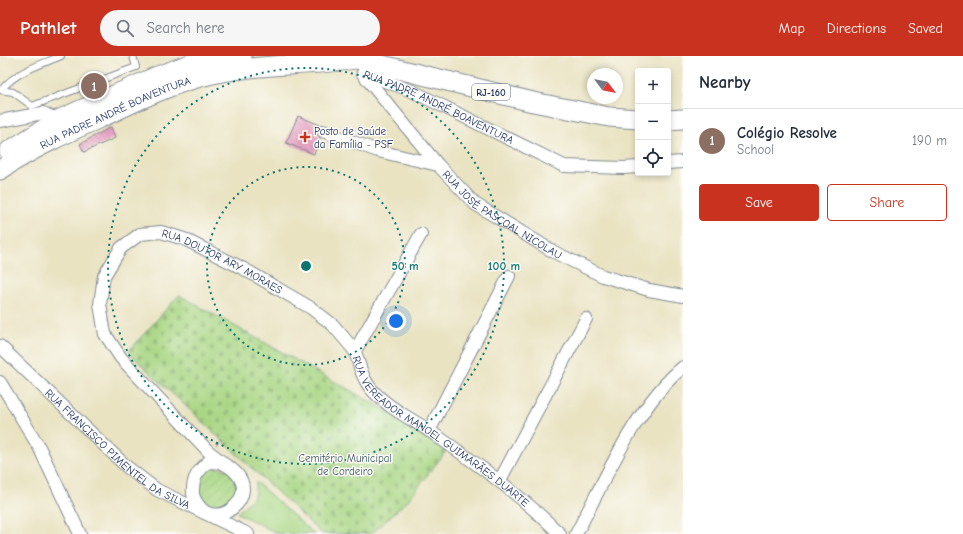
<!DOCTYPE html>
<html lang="en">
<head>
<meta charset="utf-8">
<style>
	body { margin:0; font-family:"Comic Neue",sans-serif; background:#f6f6f7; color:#1f2937 }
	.controls { position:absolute; right:12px; top:12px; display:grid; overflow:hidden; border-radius:4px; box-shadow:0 2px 6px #0003 }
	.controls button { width:36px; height:36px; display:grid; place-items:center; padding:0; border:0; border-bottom:1px solid #e0e1e3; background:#fff; color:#1f2937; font:20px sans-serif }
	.compass { position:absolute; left:587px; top:12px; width:36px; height:36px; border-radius:50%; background:#fff; box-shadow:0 2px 6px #0003; rotate:122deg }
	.you { position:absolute; left:396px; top:265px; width:14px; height:14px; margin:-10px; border:3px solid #fff; border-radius:50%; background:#1a73e8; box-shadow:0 0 0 6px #1a73e833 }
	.badge { display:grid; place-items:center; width:26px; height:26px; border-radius:50%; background:#c8321e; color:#fff; font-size:13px; font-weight:700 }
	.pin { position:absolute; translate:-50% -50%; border:2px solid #fff; box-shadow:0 1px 4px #0006 }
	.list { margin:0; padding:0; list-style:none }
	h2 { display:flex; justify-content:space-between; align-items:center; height:52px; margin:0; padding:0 16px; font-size:17px }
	h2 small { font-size:13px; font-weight:400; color:#747a83 }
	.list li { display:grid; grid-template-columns:26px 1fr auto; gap:12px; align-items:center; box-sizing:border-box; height:64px; padding:0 16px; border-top:1px solid #e0e1e3 }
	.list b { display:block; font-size:15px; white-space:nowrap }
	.list p { margin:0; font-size:13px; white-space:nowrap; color:#747a83 }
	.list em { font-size:13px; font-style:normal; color:#747a83 }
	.actions { display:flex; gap:8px; padding:12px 16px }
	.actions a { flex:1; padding:9px 0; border:1px solid #c8321e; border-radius:4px; text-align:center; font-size:14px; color:#c8321e }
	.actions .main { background:#c8321e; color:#fff }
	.icon { flex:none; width:22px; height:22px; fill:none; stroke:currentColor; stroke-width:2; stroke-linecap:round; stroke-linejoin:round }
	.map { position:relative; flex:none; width:683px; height:478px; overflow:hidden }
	header { display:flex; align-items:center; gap:24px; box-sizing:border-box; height:56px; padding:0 20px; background:#c8321e; color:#fff }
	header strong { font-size:19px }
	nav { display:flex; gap:22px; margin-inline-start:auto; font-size:14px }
	.search { width:280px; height:36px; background:#f6f6f7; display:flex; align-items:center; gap:10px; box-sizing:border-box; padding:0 14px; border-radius:22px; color:#747a83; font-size:15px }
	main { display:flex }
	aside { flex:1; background:#fff }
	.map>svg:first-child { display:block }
	.green { fill:#a8d683; stroke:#628270 }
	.cemetery { fill:url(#cemetery-stones); stroke:#628270 }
	.garden { fill:url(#garden-furrows); stroke:#628270 }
	.building { fill:url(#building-back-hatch) }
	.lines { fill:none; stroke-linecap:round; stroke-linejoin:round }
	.lane-casing { stroke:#828990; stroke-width:8 }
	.street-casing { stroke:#828990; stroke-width:14 }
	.primary-casing { stroke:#828990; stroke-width:21 }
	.path { stroke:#828990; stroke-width:2.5; stroke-dasharray:3 3; stroke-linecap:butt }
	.lane { stroke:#fff; stroke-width:6 }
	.street { stroke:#fff; stroke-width:12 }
	.primary { stroke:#fff; stroke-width:19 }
	.ring { fill:none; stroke:#0f766e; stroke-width:2; stroke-dasharray:2 4 }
	.poi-dot { fill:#c8321e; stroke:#fdfcf7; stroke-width:1.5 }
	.labels { text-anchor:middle; stroke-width:3; stroke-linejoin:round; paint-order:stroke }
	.shield { fill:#fdfcf7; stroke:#5f6c8c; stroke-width:1 }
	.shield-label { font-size:10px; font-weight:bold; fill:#1b2f5e }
	.street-label { font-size:11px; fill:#1b2f5e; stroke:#fdfcf7 }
	.poi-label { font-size:11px; fill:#1b2f5e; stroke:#fdfcf7; text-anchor:start }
	.park-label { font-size:11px; fill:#3e5967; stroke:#fdfcf7 }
	.centre { fill:#0f766e; stroke:#fdfcf7; stroke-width:2 }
	.ring-label { font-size:12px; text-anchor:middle; font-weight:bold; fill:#0f766e; stroke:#fdfcf7; stroke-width:3; stroke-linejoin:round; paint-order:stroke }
</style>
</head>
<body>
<header>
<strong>Pathlet</strong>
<div class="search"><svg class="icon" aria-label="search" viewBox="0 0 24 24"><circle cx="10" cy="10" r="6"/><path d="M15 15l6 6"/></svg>Search here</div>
<nav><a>Map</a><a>Directions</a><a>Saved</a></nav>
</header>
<main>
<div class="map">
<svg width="683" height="478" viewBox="0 0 683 478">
	<defs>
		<pattern id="cemetery-stones" width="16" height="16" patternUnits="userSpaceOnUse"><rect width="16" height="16" fill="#a8d683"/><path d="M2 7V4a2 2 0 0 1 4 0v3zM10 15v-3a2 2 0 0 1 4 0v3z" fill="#90b874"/></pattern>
		<pattern id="garden-furrows" width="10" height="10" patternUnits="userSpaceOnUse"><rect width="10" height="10" fill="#a8d683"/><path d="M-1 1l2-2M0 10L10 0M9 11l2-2" fill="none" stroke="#90b874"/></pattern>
		<pattern id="building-back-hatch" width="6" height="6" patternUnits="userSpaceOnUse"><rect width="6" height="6" fill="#e7a0c3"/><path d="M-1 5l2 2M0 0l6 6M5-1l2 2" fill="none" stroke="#ba83a2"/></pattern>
	</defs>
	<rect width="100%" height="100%" fill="#fdfcf7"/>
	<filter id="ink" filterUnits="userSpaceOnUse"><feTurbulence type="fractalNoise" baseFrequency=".025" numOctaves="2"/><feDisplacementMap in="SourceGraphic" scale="8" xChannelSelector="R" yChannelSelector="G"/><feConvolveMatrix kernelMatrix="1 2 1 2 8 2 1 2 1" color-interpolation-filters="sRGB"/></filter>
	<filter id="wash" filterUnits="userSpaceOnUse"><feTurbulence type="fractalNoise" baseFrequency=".012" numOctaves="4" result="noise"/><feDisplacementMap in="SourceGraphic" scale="16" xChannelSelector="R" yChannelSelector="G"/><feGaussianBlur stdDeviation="0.9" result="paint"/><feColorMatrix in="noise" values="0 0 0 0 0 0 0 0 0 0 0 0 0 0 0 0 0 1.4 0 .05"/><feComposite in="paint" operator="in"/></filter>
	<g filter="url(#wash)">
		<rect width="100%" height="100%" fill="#e9e3c2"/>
		<polygon class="green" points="256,426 314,478 315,478 279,478 237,457 254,441"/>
		<polygon class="cemetery" points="179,239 450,390 408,444 371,478 322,478 128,296"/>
		<polygon class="garden" points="214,411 229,414 239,431 236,446 217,456 198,443 200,419 207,412"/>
		<g id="blocks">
			<g class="building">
				<polygon points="298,60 320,69 316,76 320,82 314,98 286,87"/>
				<polygon points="111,71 115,82 84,96 80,88"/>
			</g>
		</g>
	</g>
	<g filter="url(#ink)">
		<use href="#blocks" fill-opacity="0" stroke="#828990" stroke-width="1"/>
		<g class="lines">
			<defs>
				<g id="lane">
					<path d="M2 33C17 15 40 9 61 0"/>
					<polyline points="0,34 13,36 32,50 136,11 133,0"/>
				</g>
				<g id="street">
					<path id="s1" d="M363 17 412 35 564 110 623 112 638 111"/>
					<path id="s2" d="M363 18 438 109 475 148 554 196 603 220 649 234 683 240"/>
					<polyline points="0,65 43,57 58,64"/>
					<polyline points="323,75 378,95 438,109"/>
					<polyline points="668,107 683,106"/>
					<path id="s3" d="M421 178 355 295C359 309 363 325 374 336 390 353 412 363 431 376 476 407 521 439 560 478"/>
					<path id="s4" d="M0 290 127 411 157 434 248 478"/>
					<polyline points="0,326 39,391 80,478"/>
					<polyline points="429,375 509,220"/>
					<path d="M208 406C221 406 228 408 237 418 258 442 218 473 200 451 196 446 194 444 193 438 192 423 197 416 208 406Z"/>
					<path id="s5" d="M222 406 208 395 121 302 105 278 100 248 104 220 121 192 140 178 161 176 184 183 244 213 311 252 333 269 355 295"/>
					<polyline points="500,424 586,263"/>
					<path d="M576 478C605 424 636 350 683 311"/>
				</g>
				<g id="primary">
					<polyline points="345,0 533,46 609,61 638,63"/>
					<polyline points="668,64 683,63"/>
					<polyline points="9,95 58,64 155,21 190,8 242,0"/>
					<path id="s6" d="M0 114C31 93 66 77 100 62 134 46 168 29 204 20 253 7 306 11 355 3"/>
				</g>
			</defs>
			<use href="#lane" class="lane-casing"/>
			<use href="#street" class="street-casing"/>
			<use href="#primary" class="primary-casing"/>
			<polyline class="path" points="216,388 221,383"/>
			<use href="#lane" class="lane"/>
			<use href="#street" class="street"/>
			<use href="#primary" class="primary"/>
		</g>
	</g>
	<g class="ring">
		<circle cx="306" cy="210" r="99"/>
		<circle cx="306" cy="210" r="198"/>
	</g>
	<path class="poi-dot" d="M303 75h4v4h4v4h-4v4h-4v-4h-4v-4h4z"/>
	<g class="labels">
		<rect class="shield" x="472" y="28" width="38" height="16" rx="3"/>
		<g class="shield-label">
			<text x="491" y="40">RJ-160</text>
		</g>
		<g class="street-label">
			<text dy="4" stroke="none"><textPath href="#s1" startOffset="83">RUA PADRE ANDRÉ BOAVENTURA</textPath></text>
			<text dy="4" stroke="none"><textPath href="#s6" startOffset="129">RUA PADRE ANDRÉ BOAVENTURA</textPath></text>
			<text dy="4" stroke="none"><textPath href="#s2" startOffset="200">RUA JOSÉ PASCOAL NICOLAU</textPath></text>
			<text dy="4" stroke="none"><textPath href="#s5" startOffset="378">RUA DOUTOR ARY MORAES</textPath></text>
			<text dy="4" stroke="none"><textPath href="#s3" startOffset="255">RUA VEREADOR MANOEL GUIMARÃES DUARTE</textPath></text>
			<text dy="4" stroke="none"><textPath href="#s4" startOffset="157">RUA FRANCISCO PIMENTEL DA SILVA</textPath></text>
		</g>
		<g class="poi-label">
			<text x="314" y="79">Posto de Saúde<tspan x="314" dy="13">da Família - PSF</tspan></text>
		</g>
		<g class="park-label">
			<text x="345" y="406">Cemitério Municipal<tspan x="345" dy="13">de Cordeiro</tspan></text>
		</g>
	</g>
	<circle cx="306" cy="210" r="6" class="centre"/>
	<g class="ring-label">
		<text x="405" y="214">50 m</text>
		<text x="504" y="214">100 m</text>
	</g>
</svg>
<div class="controls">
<button>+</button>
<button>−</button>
<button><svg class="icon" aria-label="locate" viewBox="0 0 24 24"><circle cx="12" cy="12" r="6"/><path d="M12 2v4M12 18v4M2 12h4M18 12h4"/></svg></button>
</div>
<svg class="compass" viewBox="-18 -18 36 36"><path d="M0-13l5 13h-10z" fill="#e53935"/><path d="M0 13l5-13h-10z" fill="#747a83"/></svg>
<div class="you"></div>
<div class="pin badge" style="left:94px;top:30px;background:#8d6e63">1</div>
</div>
<aside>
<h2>Nearby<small></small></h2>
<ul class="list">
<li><span class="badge" style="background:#8d6e63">1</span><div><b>Colégio Resolve</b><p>School</p></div><em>190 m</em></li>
</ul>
<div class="actions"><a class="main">Save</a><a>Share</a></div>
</aside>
</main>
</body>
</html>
